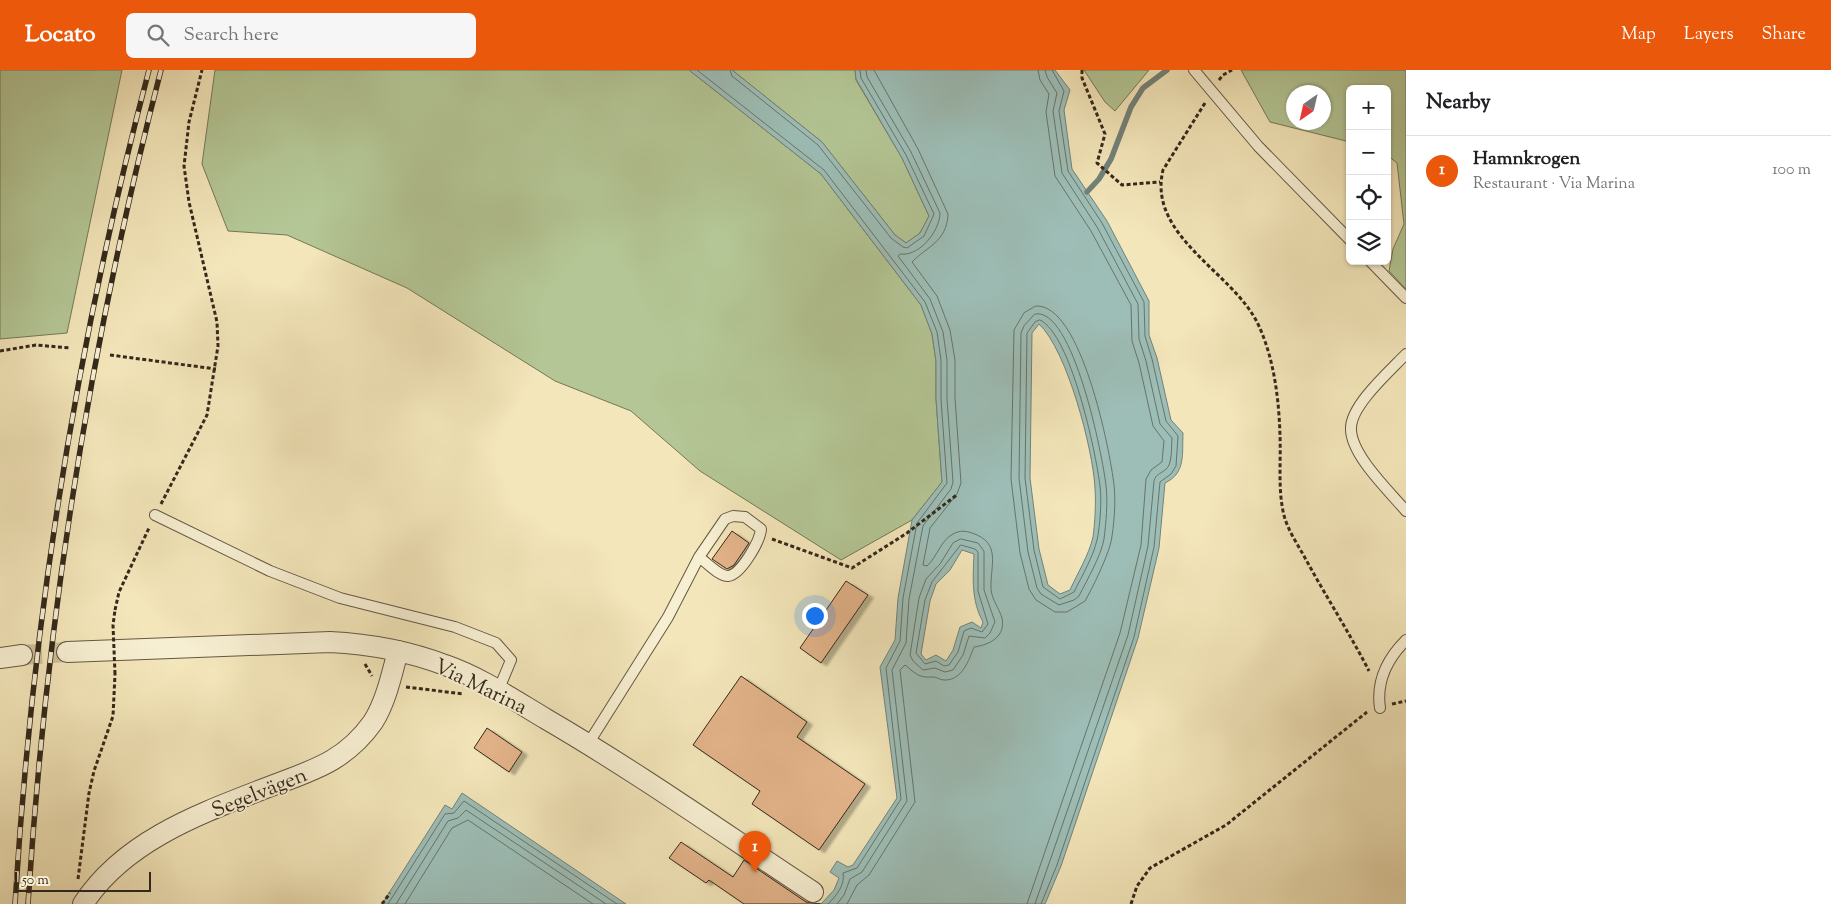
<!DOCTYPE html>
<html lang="en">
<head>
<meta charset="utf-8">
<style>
	body { margin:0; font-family:"Sorts Mill Goudy",serif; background:#f6f6f6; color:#202124 }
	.controls { position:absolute; right:15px; top:15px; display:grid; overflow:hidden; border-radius:8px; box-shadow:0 1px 4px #0004 }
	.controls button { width:45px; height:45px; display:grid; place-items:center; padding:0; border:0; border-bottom:1px solid #e0e0e0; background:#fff; color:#202124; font:25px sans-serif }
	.compass { position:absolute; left:1286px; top:15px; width:45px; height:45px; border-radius:50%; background:#fff; box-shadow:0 1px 4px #0004; rotate:214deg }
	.scale { position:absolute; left:15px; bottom:12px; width:136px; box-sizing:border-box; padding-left:5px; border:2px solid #34291b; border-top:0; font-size:14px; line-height:18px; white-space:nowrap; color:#34291b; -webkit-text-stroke:4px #f7efd2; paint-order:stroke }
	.you { position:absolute; left:814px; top:545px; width:18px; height:18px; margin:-12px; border:4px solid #fff; border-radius:50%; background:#1a73e8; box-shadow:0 0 0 8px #1a73e833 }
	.badge { display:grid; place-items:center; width:32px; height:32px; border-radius:50%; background:#ea580c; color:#fff; font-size:16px; font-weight:700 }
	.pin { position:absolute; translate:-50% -41px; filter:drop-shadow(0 1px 2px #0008) }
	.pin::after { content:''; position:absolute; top:26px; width:18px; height:15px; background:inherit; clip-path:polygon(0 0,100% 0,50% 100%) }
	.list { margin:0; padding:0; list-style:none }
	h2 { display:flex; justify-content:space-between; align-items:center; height:65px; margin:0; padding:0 20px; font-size:21px }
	h2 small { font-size:16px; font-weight:400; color:#757577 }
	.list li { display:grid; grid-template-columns:32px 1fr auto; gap:15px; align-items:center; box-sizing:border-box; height:70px; padding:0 20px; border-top:1px solid #e0e0e0 }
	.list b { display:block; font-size:19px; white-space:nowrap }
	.list p { margin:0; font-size:16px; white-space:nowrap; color:#757577 }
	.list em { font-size:16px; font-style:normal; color:#757577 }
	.icon { flex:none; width:28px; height:28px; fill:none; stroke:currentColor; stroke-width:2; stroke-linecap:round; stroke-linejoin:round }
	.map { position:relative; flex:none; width:1406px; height:834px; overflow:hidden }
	header { display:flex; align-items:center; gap:30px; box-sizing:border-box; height:70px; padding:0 25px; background:#ea580c; color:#fff }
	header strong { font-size:24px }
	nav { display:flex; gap:28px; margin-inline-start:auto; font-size:18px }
	.search { width:350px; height:45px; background:#f6f6f6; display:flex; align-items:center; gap:12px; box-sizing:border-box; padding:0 18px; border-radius:8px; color:#757577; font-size:19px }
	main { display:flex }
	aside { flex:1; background:#fff }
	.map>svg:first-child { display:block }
	.green { fill:#b4c695; stroke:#747858; fill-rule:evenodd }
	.water { fill:#9dbeb7; stroke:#738279; fill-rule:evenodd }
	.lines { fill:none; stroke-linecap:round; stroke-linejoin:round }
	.shore { stroke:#687469; stroke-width:1 }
	.stream { stroke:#738279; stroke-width:5.5 }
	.building { fill:#e2b288; stroke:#34291b; filter:url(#shadow) }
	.street-tunnel { stroke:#cdc09a; stroke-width:20; stroke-dasharray:20 10; stroke-linecap:butt }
	.lane-casing { stroke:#645843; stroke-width:12 }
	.street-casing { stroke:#645843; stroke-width:22 }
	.path { stroke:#34291b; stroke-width:3; stroke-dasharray:4 2.5; stroke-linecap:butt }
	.lane { stroke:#f7efd2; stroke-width:10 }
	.street { stroke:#f7efd2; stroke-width:20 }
	.rail-casing { stroke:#34291b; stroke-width:5.5 }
	.rail { stroke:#f7efd2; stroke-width:4; stroke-dasharray:11; stroke-linecap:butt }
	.path-bridge { stroke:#34291b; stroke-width:3; stroke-dasharray:4 2.5; stroke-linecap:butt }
	.labels { text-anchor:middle; stroke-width:4; stroke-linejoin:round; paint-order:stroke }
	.street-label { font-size:21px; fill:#34291b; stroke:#f7efd2 }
</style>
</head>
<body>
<header>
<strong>Locato</strong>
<div class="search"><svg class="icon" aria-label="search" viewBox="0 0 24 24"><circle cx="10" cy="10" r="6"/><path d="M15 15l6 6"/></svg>Search here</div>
<nav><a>Map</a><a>Layers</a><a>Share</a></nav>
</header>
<main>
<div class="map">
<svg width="1406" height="834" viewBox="0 0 1406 834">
	<defs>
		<filter id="shadow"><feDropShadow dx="5.5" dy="3" stdDeviation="1" flood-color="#0004"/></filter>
	</defs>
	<rect width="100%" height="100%" fill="#f3e6ba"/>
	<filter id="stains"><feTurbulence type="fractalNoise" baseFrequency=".004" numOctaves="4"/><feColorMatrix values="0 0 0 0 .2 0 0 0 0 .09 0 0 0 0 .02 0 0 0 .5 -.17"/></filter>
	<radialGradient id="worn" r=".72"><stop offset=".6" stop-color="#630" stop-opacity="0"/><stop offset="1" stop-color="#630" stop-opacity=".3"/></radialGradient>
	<g class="green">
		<polygon points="0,0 122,0 67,263 0,269"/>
		<polygon points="215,0 689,0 821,104 921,235 932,264 936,291 936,329 942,412 912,450 841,490 700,401 631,341 555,311 407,218 287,165 228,161 202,94"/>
		<polygon points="732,0 855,0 856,10 902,88 929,146 920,163 906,173 895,165 822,72"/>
		<polygon points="1084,0 1149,0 1115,41 1105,32"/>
		<path d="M1241 0H1406V219L1389 201 1393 179 1404 154 1397 93 1387 85V19H1350V72L1270 52ZM1324 22V52H1294V22Z"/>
	</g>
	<g class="water">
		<path d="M689 0H732L822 72 895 165 906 173 920 163 929 146 902 88 856 9 855 0H1055L1070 20 1064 40 1072 99 1107 151 1149 231V265L1157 288 1171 350 1183 363C1182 384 1186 403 1165 413L1159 478 1138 568 1061 796 1045 834H821L834 820 839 808 830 802 837 791 848 797 853 795 897 728 880 597 895 570 898 528 912 450 942 412 936 329V291L932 264 921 235 821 104ZM1039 254C1067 280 1093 379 1095 418 1096 433 1095 453 1093 467 1089 485 1077 504 1070 520L1060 524 1048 515 1039 479 1030 408 1032 263ZM962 480 974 484C973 508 971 530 983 552L981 558 972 552 960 557 953 580 946 591 936 585 926 590 921 584 930 531 936 514 950 500Z"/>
		<polygon points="462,723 626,834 382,834 445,735 452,739"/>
	</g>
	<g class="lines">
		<g class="shore">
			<path d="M697 0 824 100 925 232 937 262 941 290V329L947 413 917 453 903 528 900 571 886 598 901 729 857 798 843 803C845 815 837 825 828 834"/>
			<polyline points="730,0 732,6 818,75 891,168 903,177 907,178 924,166 934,144 906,85 861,8 860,0"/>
			<path d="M1036 236C1081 233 1110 380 1114 415 1116 432 1114 456 1111 472 1107 488 1093 517 1085 531L1067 542H1055L1036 530 1029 519 1020 483 1011 409 1014 260 1024 243Z"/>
			<path d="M1035 244C1073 236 1103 387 1106 416 1108 432 1106 453 1104 469 1101 486 1087 510 1079 526L1074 530 1059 535 1041 524 1037 518 1028 482 1019 408 1021 263 1024 256Z"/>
			<path d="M1040 250C1071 264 1096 383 1100 416 1102 429 1100 457 1097 470 1093 487 1082 506 1074 522L1060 529 1043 517 1034 480 1025 408 1027 263 1035 252Z"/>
			<polygon points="961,469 978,473 984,481 984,520 995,552 990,563 985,568 969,566 963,585 953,600 945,602 935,598 923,600 913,591 910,585 919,528 926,509 940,494 953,473"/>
			<polygon points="961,475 975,479 978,482 978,521 988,554 982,562 971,558 964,561 958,582 949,595 944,596 936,591 925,594 916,583 925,530 932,512"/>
			<polyline points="388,834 445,744 454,743 464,731 617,834"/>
			<polyline points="396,834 448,751 458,748 466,740 606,834"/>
			<polyline points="405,834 452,758 468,750 593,834"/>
			<path d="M837 834 844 825 850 809 862 802 907 731 892 600 906 573 909 529 923 456 951 419 953 412 947 329V290L943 262 930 229 898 186 900 184C919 187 940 161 940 143L911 82 867 7 866 0"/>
			<path d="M847 834 857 815 869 805 915 732 900 600 905 595C916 604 919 608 933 607 937 607 940 610 944 610 962 611 969 590 974 577 989 575 1006 567 1002 548 999 538 992 530 991 519 990 495 1002 473 972 463 966 461 960 460 953 464 941 470 937 487 927 496L923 495 930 458 957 424 961 413 955 328V290L950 260 937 226 912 192C926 177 947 172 948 144L918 79 874 0"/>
			<polyline points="1027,834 1120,563 1141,475 1146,409 1151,400 1162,392 1164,371 1153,356 1139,293 1132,271 1131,235 1091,161 1055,106 1046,42 1049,24 1040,10 1038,0"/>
			<path d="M1035 834 1128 565 1148 476 1154 411C1156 404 1160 404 1165 400 1173 395 1171 377 1172 368L1160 354 1146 291 1139 269 1138 234 1097 157 1062 103 1053 41 1057 23 1047 7 1045 0"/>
			<polyline points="1041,834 1057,795 1134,567 1154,477 1160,412 1171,404 1176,396 1178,366 1166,351 1152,289 1145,266 1144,232 1102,153 1068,101 1059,41 1064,21 1052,0"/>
		</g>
		<polyline class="stream" points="1087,122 1099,109 1111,89 1131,37 1143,18 1167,0"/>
	</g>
	<g class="building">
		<polygon points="732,461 749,473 734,495 727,499 712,489"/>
		<polygon points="846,511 868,525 821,593 800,578"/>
		<polygon points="741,606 807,652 797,667 865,714 819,780 752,734 760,721 693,675"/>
		<polygon points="487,658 522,682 509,702 474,678"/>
		<polygon points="681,772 733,807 744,790 806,832 821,834 744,834 709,810 706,813 669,788"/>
	</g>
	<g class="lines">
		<polyline class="street-tunnel" points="22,585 67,582"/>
		<defs>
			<g id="lane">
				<polyline points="1194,0 1258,76 1350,170"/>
				<polyline points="1370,191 1406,228"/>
				<path d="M1406 284C1391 300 1351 335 1351 358 1350 384 1389 421 1406 441"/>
				<polyline points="155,445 270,501 340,528 455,557 496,573 511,590 498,621"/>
				<path d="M1380 638C1376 611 1387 589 1406 570"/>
				<path d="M588 674 668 547 699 487 725 449 733 446 745 447 761 459C760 471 741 505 728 506 719 506 706 492 699 487"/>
			</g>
			<g id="street">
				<path d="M67 582 330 572C370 574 408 581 445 595 480 607 514 630 546 649 637 702 725 764 813 822"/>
				<polyline points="0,588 22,585"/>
				<path d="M83 834C124 771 199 744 266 718 310 701 344 693 373 652 386 632 392 603 398 581"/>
			</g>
		</defs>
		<use href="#lane" class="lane-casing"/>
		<use href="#street" class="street-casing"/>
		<g class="path">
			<polyline points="1082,0 1082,8 1105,64 1097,93 1122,115 1160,112"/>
			<polyline points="1219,10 1223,5 1232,0"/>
			<path d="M1205 33 1163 100C1147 166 1233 202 1258 254 1274 288 1279 329 1280 366 1281 391 1278 416 1283 441 1286 457 1296 472 1304 486 1325 525 1349 562 1369 601"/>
			<polyline points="0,281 36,275 70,278"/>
			<polyline points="110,285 216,299"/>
			<polyline points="161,434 207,345 218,276 217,252 189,132 184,96 189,52 202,0"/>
			<polyline points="772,469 852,498 907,463 958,424"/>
			<polyline points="115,540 119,522 149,458"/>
			<polyline points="365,594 372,606"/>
			<polyline points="406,617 464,624"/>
			<polyline points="1392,634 1406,631"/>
			<polyline points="78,809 89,723 94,701 113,646 115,604"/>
			<polyline points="382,834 390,823"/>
			<polyline points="1131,834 1137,816 1150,798 1226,755 1367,642"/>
		</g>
		<use href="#lane" class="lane"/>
		<use href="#street" class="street"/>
		<defs>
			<g id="rail">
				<path d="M15 834C32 553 77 272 149 0"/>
				<path d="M28 834C46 553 90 273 161 0"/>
			</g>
		</defs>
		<use href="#rail" class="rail-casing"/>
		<use href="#rail" class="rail"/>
		<polyline class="path-bridge" points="115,604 113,555 115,540"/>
	</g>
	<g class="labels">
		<g class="street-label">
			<text transform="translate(481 616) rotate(26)" y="7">Via Marina</text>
			<text transform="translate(259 722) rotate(-22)" y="7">Segelvägen</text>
		</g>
	</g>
	<rect width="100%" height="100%" filter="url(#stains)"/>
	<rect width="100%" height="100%" fill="url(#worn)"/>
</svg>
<div class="controls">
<button>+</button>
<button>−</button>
<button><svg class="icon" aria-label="locate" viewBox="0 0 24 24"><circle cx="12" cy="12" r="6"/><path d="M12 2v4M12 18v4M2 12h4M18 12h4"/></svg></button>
<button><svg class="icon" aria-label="layers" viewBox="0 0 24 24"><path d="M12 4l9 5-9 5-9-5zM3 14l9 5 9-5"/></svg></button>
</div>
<svg class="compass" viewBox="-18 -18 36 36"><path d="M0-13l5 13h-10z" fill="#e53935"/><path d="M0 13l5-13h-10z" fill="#757577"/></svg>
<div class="scale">50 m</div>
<div class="you"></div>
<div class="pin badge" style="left:755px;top:802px">1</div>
</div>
<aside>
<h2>Nearby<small></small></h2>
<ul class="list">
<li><span class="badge">1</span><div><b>Hamnkrogen</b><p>Restaurant · Via Marina</p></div><em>100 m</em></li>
</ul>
</aside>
</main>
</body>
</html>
